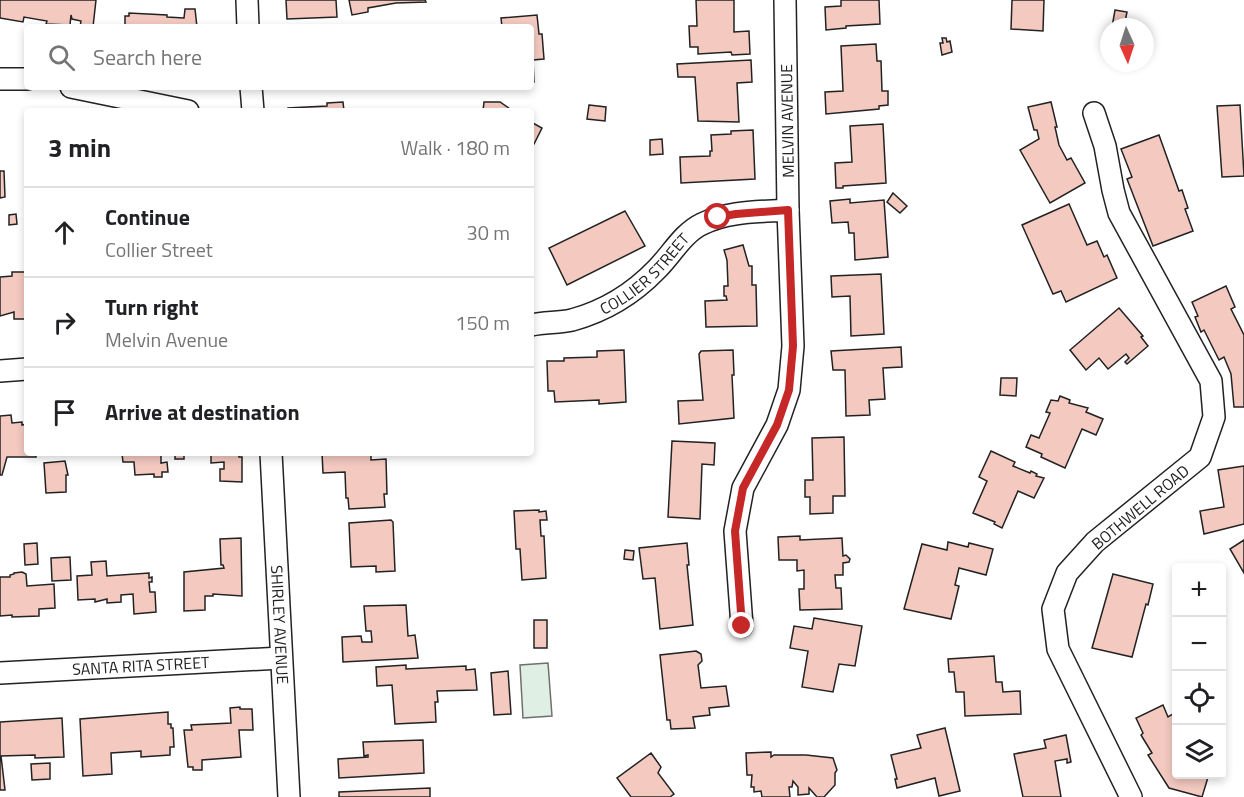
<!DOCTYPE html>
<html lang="en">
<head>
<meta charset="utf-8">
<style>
	body { margin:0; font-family:"Titillium Web",sans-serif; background:#f6f6f6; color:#202124 }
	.controls { position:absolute; right:18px; bottom:18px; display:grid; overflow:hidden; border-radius:6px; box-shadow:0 3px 9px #0003 }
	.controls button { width:54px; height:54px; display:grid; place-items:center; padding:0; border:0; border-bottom:2px solid #e0e0e0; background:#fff; color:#202124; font:30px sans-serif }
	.compass { position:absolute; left:1100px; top:18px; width:54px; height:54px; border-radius:50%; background:#fff; box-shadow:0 3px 9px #0003; rotate:177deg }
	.stop { position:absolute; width:18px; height:18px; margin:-14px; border:4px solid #c62828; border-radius:50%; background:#fff }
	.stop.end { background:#c62828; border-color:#fff; box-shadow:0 2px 6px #0008 }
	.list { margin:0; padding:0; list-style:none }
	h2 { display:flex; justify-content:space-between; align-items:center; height:78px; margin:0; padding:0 24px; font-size:26px }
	h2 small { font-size:20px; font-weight:400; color:#757577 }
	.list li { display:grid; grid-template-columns:39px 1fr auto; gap:18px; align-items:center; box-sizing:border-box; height:90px; padding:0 24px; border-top:2px solid #e0e0e0 }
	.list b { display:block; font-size:22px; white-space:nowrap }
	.list p { margin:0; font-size:20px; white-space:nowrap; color:#757577 }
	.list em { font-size:20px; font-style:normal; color:#757577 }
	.icon { flex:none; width:33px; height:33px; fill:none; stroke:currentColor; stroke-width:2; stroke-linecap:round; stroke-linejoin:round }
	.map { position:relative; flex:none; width:1244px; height:797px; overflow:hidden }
	.search { position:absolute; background:#fff; box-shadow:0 3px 9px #0003; left:24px; top:24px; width:510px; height:66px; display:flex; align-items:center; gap:15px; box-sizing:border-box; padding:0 21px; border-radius:6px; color:#757577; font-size:22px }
	.panel { position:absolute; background:#fff; box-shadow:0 3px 9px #0003; left:24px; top:108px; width:510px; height:348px; border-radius:6px }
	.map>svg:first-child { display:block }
	.green { fill:#e0efe3; stroke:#6f6f6f; stroke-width:1.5 }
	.building { fill:#f3c9c0; stroke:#222; stroke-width:1.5 }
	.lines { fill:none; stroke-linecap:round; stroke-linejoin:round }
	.minor-casing { stroke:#222; stroke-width:24 }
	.minor { stroke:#fff; stroke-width:21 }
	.route { stroke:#c62828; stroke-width:8 }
	.labels { text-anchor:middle; stroke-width:4.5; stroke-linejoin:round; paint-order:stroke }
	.street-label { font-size:16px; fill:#222; stroke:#fff }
</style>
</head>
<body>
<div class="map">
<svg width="1244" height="797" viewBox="0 0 1244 797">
	<rect width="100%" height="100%" fill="#fff"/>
	<polygon class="green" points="548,663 552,716 523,718 520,665"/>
	<g class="building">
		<polygon points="0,0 96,0 93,27 80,27 81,21 72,19 71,15 70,25 46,24 47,21 24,17 23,22 0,18"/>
		<polygon points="286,0 336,0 337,17 287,19"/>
		<polygon points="349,0 425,0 426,2 396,3 368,8 368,12 352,15"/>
		<polygon points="696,0 734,0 734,32 749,31 750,54 732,55 731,52 698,54 698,47 690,47 689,26 697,26"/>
		<polygon points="841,0 879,0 880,24 846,26 846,28 826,30 825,7 841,6"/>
		<polygon points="1012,0 1044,0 1043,31 1011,29"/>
		<polygon points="185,9 195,9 197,27 125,27 125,16 129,16 129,13 167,15 167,17 184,18"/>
		<polygon points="1115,10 1127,12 1124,27 1112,27"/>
		<polygon points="537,15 539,34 542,34 544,59 533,60 534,82 531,82 531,27 502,27 501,18"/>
		<polygon points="942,38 946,38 947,42 950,41 952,52 942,55 940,43 943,43"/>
		<polygon points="876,44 877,61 881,61 882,91 888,91 888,105 879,106 879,109 826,114 825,92 843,91 841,46"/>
		<polygon points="751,60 752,82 737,83 739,122 698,121 695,77 678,77 677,64"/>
		<polygon points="343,102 344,111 288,111 288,108 327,106 327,103"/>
		<polygon points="484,102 500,102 513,111 483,111"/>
		<polygon points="1051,102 1057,127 1055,127 1059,145 1067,160 1071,158 1085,183 1050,203 1020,150 1039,139 1037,130 1034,130 1028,107"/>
		<polygon points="589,105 606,107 605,121 587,119"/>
		<polygon points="1240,105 1244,176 1222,177 1217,106"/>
		<polygon points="531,122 542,128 534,144 531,144"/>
		<polygon points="883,124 886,183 843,186 843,188 836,188 835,163 852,162 850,126"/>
		<polygon points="753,130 755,179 681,183 680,157 710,156 710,151 712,151 711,135 731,134 731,131"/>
		<polygon points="1159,135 1179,191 1182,190 1188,208 1185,209 1193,231 1153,246 1127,179 1132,177 1121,149"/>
		<polygon points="662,139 663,154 650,155 650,140"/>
		<polygon points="0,171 4,171 5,197 0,198"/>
		<polygon points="893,193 907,206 900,213 887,202"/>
		<polygon points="850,199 850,203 884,200 888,257 855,260 854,233 849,233 848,222 832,223 830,201"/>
		<polygon points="1069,204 1087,245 1097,241 1104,257 1107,255 1117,278 1066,302 1061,291 1053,294 1022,225"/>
		<polygon points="625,211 645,246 567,285 549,248"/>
		<polygon points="16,214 17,224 9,225 9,215"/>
		<polygon points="743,245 749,266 752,266 752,285 756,285 757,326 706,327 705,301 727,300 726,296 724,296 724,286 728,286 727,260 724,250"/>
		<polygon points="12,272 27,272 27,319 14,319 14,312 0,316 0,277 12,276"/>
		<polygon points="881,274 884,334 851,336 850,296 832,297 831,276"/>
		<polygon points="1226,286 1235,307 1231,309 1244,335 1244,407 1234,407 1231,374 1224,357 1219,360 1204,330 1201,332 1195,317 1198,316 1192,302"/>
		<polygon points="1119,308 1143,336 1141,337 1148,346 1127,364 1125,362 1129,358 1126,354 1108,369 1099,358 1086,370 1070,350"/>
		<polygon points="901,347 902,367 883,368 885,399 869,400 870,415 846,416 845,370 833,370 831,351"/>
		<polygon points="624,350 626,402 599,404 599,400 555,402 554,391 548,391 547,361 564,361 564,358 597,357 597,351"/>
		<polygon points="733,350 734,375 732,375 734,418 679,424 678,401 703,400 699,354 701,351"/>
		<polygon points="1001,378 1017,378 1016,396 1000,395"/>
		<polygon points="1060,396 1070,400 1069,403 1088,408 1086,412 1103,419 1096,435 1082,429 1065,468 1041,457 1042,454 1026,447 1031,435 1039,438 1050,413 1046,412 1051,400 1058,401"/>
		<polygon points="11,415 12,423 22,422 22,425 27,424 27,453 35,453 36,457 7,457 2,475 0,475 0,416"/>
		<polygon points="844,437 845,496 833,496 833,513 810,514 810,497 805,497 805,480 813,480 812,438"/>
		<polygon points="672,441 715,443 714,465 702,464 700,519 668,517"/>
		<polygon points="991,451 1015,462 1013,466 1030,473 1031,471 1037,474 1036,476 1044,478 1034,498 1018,491 1002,528 994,524 995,522 973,513 987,481 979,477"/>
		<polygon points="96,453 161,453 161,463 167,462 168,472 162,472 162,477 154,477 154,474 135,475 134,462 123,462 122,454 96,455"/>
		<rect x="175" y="453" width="9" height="6"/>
		<polygon points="211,453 239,453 239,457 242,457 242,482 220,481 220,469 224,469 224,462 211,463"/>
		<polygon points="322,453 371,453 371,460 386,459 387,494 384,494 385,507 349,509 348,498 346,498 345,472 323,473"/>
		<polygon points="65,461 68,475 66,475 66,492 46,493 44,463"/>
		<polygon points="1244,466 1244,524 1204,534 1200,511 1224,507 1218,470"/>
		<polygon points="539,510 539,512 546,511 547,520 540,520 541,536 544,536 546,578 522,580 520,549 516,549 514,511"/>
		<polygon points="391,520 393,522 395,571 376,572 376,566 351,567 349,523"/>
		<polygon points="800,536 800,540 842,538 843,556 846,555 850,559 849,562 843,563 843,575 835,575 836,588 841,588 842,609 800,610 799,589 804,589 804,570 797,571 797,560 779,560 778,537"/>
		<polygon points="241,538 242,596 213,594 213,596 205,596 205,610 184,611 184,572 224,568 223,565 221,565 220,539"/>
		<polygon points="1244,540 1244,573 1230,549"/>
		<polygon points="948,542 968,547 969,543 993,549 986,575 959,568 955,585 959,586 951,619 904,609 922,544 947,550"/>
		<polygon points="37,543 38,564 25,565 24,544"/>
		<polygon points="687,543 689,565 687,565 693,625 660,629 655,578 643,579 639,548"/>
		<polygon points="625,550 634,551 633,560 624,559"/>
		<polygon points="70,557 71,580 52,581 51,558"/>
		<polygon points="106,561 107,576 149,573 149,578 152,577 152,582 149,582 150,592 155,592 156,612 134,614 133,594 121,595 121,602 107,603 107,599 95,602 95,599 78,600 77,576 92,575 91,562"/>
		<polygon points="22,572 26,574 27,586 54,584 55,608 39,609 39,616 12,617 12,615 0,616 0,577 10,577 10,575 14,574 14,573"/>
		<polygon points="1113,574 1153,584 1148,605 1146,604 1132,657 1092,648"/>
		<polygon points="406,605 408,636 415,635 418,658 343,662 342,637 361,636 362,642 372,642 371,631 366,631 364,606"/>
		<polygon points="814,618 862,626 855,666 839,664 833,692 802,687 808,651 790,648 794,626 812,629"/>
		<rect x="534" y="620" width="13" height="28"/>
		<polygon points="696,651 701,654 702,661 698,665 701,688 726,686 729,706 709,708 710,715 693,717 695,728 671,729 670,720 667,720 660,655"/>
		<polygon points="994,656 996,682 1002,682 1003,692 1020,691 1021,714 965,716 964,692 956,692 954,672 949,672 948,659"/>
		<polygon points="406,665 406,669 466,666 466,670 475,669 477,690 437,691 438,702 435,702 436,722 395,724 392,685 377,686 376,667"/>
		<polygon points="508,671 511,714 494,715 491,673"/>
		<polygon points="1163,705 1168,717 1176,712 1176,774 1209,774 1202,797 1169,788 1148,755 1152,753 1141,735 1143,733 1136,718"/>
		<polygon points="240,707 240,709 252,709 253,730 239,730 241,757 202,760 202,770 193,770 193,767 188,767 184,730 192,730 191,725 231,723 230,708"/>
		<polygon points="168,712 168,724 171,724 171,728 173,728 174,747 170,747 170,755 141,757 141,751 111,753 112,774 83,776 80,719"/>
		<polygon points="62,718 64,757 35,758 35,755 1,756 5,790 0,790 0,722"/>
		<polygon points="945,728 960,791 939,796 935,778 897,788 895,779 897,779 891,755 921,748 917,735"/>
		<polygon points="1066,735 1071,762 1067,763 1067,759 1055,761 1061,797 1023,797 1014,754 1046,748 1044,740"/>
		<polygon points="423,740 424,773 339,778 338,759 368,757 368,755 364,756 363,742"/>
		<polygon points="771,752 771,757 774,755 806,755 833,758 837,770 835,773 835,785 824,797 817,797 809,788 809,794 798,795 798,787 793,781 792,787 789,787 790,797 762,797 761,791 754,792 754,787 751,787 752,775 747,775 746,753"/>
		<polygon points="651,753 661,767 658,773 674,794 670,797 631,797 617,778"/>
		<polygon points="50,763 50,779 32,780 31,764"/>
		<polygon points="430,788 430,797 339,797 339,792"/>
	</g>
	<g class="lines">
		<defs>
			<g id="minor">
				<polyline points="247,0 248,27"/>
				<polyline points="0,79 27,79"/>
				<polyline points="71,87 188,111"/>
				<polyline points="251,87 253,111"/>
				<polyline points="1094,113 1105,146 1113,190 1119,213 1211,381 1214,417 1200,457 1095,542 1067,573 1053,609 1058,649 1131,797"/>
				<path id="s1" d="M531 325C545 322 559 323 572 320 605 311 633 294 657 269 672 254 683 233 702 224 728 211 759 212 788 210"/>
				<polyline points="0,371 27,369"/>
				<path id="s2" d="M271 453 289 797"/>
				<polyline points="742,626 735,531 743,488 777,425 789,390 793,346 788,210 785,0"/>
				<path id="s3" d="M0 673 281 658"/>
			</g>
		</defs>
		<use href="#minor" class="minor-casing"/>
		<use href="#minor" class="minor"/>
	</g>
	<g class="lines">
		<polyline class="route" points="718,217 736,214 788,210 793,346 789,390 777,425 743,488 735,531 742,626"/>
	</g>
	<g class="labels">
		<g class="street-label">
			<text transform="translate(787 121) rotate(-91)" y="6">MELVIN AVENUE</text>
			<text dy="6" stroke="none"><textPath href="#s1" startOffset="129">COLLIER STREET</textPath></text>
			<text transform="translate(1140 507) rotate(-40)" y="6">BOTHWELL ROAD</text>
			<text dy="6" stroke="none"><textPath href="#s2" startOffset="172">SHIRLEY AVENUE</textPath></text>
			<text dy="6" stroke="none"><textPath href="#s3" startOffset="141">SANTA RITA STREET</textPath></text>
		</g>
	</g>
</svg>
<div class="controls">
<button>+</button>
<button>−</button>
<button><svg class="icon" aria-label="locate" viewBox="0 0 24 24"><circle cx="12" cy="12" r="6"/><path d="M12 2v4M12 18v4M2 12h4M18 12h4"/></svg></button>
<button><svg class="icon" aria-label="layers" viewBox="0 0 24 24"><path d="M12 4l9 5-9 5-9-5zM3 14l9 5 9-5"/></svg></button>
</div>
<svg class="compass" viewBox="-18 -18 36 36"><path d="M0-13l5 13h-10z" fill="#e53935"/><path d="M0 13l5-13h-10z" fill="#757577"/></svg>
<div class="stop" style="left:718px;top:217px"></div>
<div class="stop end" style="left:742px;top:626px"></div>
<div class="search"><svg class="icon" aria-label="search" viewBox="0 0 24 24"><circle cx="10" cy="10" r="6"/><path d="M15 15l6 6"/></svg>Search here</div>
<section class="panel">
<h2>3 min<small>Walk · 180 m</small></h2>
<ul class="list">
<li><svg class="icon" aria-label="ahead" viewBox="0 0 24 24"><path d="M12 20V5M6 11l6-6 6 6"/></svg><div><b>Continue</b><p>Collier Street</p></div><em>30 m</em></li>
<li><svg class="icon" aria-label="right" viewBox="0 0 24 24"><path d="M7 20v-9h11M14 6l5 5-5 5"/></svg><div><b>Turn right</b><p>Melvin Avenue</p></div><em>150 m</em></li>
<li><svg class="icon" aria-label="arrive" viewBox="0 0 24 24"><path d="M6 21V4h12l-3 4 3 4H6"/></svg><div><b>Arrive at destination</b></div></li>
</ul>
</section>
</div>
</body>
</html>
